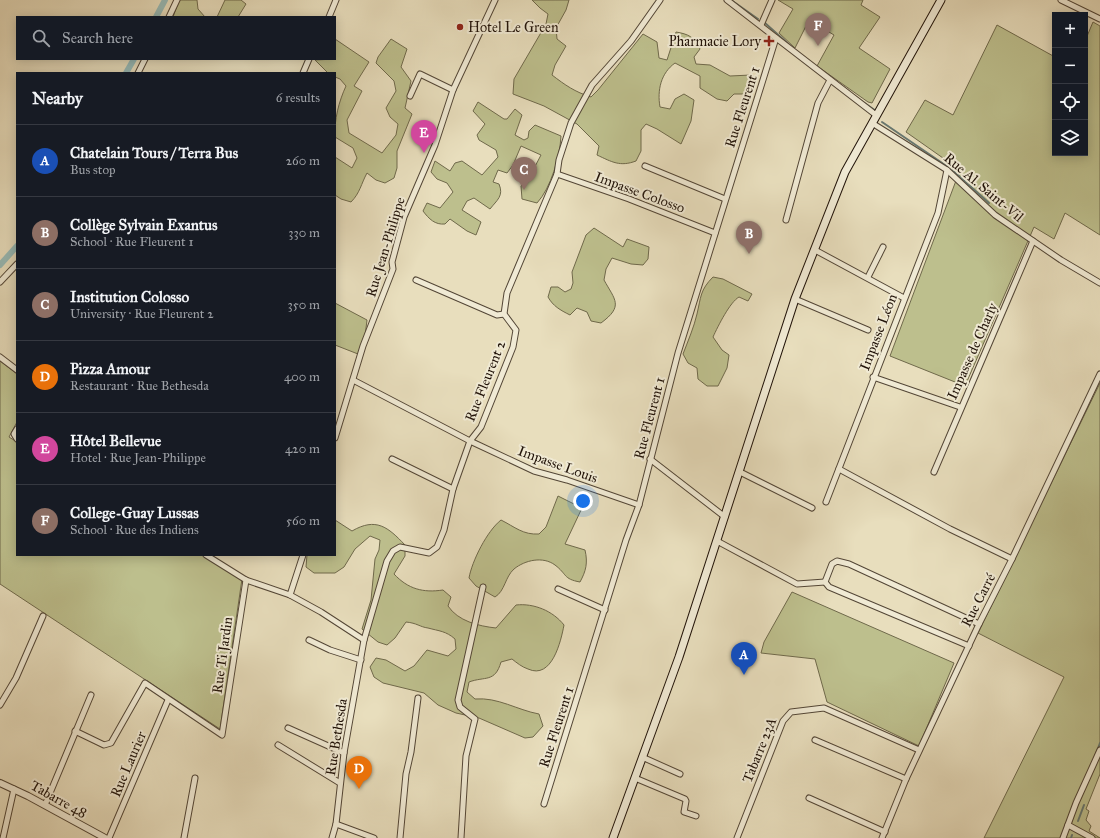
<!DOCTYPE html>
<html lang="en">
<head>
<meta charset="utf-8">
<style>
	body { margin:0; font-family:"IM FELL Great Primer",serif; background:#242831; color:#f1f3f6 }
	.controls { position:absolute; right:12px; top:12px; display:grid; overflow:hidden; border-radius:0px; box-shadow:0 2px 10px #0003 }
	.controls button { width:36px; height:36px; display:grid; place-items:center; padding:0; border:0; border-bottom:1px solid #363941; background:#171b24; color:#f1f3f6; font:20px sans-serif }
	.you { position:absolute; left:583px; top:501px; width:14px; height:14px; margin:-10px; border:3px solid #fff; border-radius:50%; background:#1a73e8; box-shadow:0 0 0 6px #1a73e833 }
	.badge { display:grid; place-items:center; width:26px; height:26px; border-radius:50%; background:#1a73e8; color:#fff; font-size:13px; font-weight:700 }
	.pin { position:absolute; translate:-50% -33px; filter:drop-shadow(0 1px 2px #0008) }
	.pin::after { content:''; position:absolute; top:21px; width:14px; height:12px; background:inherit; clip-path:polygon(0 0,100% 0,50% 100%) }
	.list { margin:0; padding:0; list-style:none }
	h2 { display:flex; justify-content:space-between; align-items:center; height:52px; margin:0; padding:0 16px; font-size:17px }
	h2 small { font-size:13px; font-weight:400; color:#9ea1a6 }
	.list li { display:grid; grid-template-columns:26px 1fr auto; gap:12px; align-items:center; box-sizing:border-box; height:72px; padding:0 16px; border-top:1px solid #363941 }
	.list b { display:block; font-size:15px; white-space:nowrap }
	.list p { margin:0; font-size:13px; white-space:nowrap; color:#9ea1a6 }
	.list em { font-size:13px; font-style:normal; color:#9ea1a6 }
	.icon { flex:none; width:22px; height:22px; fill:none; stroke:currentColor; stroke-width:2; stroke-linecap:round; stroke-linejoin:round }
	.map { position:relative; flex:none; width:1100px; height:838px; overflow:hidden }
	.search { position:absolute; background:#171b24; box-shadow:0 2px 10px #0003; left:16px; top:16px; width:320px; height:44px; display:flex; align-items:center; gap:10px; box-sizing:border-box; padding:0 14px; border-radius:0px; color:#9ea1a6; font-size:15px }
	.panel { position:absolute; background:#171b24; box-shadow:0 2px 10px #0003; left:16px; top:72px; width:320px; height:484px; border-radius:0px }
	.map>svg:first-child { display:block }
	.green { fill:#bdbf8d; stroke:#6f694b }
	.lines { fill:none; stroke-linecap:round; stroke-linejoin:round }
	.stream { stroke:#687871; stroke-width:2 }
	.canal { stroke:#98bbb7; stroke-width:6 }
	.minor-casing { stroke:#534636; stroke-width:7 }
	.tertiary-casing { stroke:#534636; stroke-width:8 }
	.secondary-casing { stroke:#211309; stroke-width:9 }
	.minor { stroke:#f0ead4; stroke-width:5 }
	.tertiary { stroke:#f0ead4; stroke-width:6 }
	.secondary { stroke:#f0ead4; stroke-width:7 }
	.poi-dot { fill:#8f2418; stroke:#f0ead4; stroke-width:1.5 }
	.labels { text-anchor:middle; stroke-width:4; stroke-linejoin:round; paint-order:stroke }
	.poi-label { font-size:14px; fill:#211309; stroke:#f0ead4; text-anchor:start }
	.street-label { font-size:14px; fill:#211309; stroke:#f0ead4 }
</style>
</head>
<body>
<div class="map">
<svg width="1100" height="838" viewBox="0 0 1100 838">
	<rect width="100%" height="100%" fill="#e8debd"/>
	<filter id="stains"><feTurbulence type="fractalNoise" baseFrequency=".005" numOctaves="4"/><feColorMatrix values="0 0 0 0 .2 0 0 0 0 .09 0 0 0 0 .02 0 0 0 .5 -.17"/></filter>
	<radialGradient id="worn" r=".72"><stop offset=".6" stop-color="#630" stop-opacity="0"/><stop offset="1" stop-color="#630" stop-opacity=".3"/></radialGradient>
	<g class="green">
		<polygon points="179,0 197,0 198,9 205,17 173,17"/>
		<polygon points="225,0 241,0 246,4 238,17 217,17"/>
		<path d="M532 0H569L566 10 556 28 557 39 566 46 555 65 552 75C565 85 575 92 591 97L598 90 643 34 657 42 659 58 667 60 676 32C688 34 695 37 700 49L694 57 696 64 710 65 730 76 751 75 755 84 750 94H734L727 101 717 99 700 88V76L675 63C661 73 657 90 660 107L670 109 675 99 684 94 694 100 691 121 681 144 657 129 646 124 641 130V151L636 161C620 167 612 162 597 155L599 146 577 124 544 106 513 94 514 79 546 24 548 14 540 8Z"/>
		<polygon points="778,0 863,0 861,5 880,17 859,48 890,69 872,103 868,102 817,66 834,35 809,20 795,48 779,33 793,9"/>
		<polygon points="1093,22 1100,26 1100,235 1065,213 1054,239 1034,227 965,386 890,356 960,170 906,132 925,100 953,115 997,25 1055,57 1055,153 1085,153 1085,41"/>
		<path d="M335 39 369 62 354 86 362 91 347 120 349 133 382 153 396 135 398 124 390 117 386 108 396 91 394 81 376 63 378 57 391 39 407 49 401 67 411 81 405 108 412 114 397 151V168L394 178 385 183 376 180 367 173C361 184 360 193 351 202L341 199 335 195V157L352 168 357 158 353 148 335 137C334 120 339 101 346 86L340 79 335 77V73H328L315 60 335 59Z"/>
		<path d="M478 102 504 119H507L515 109 522 115 515 135 524 140 528 138 529 131 535 125 561 136C560 156 551 188 537 203L522 199 521 186 530 176 541 155 521 146 513 165 507 173 498 170 493 182 499 184C504 196 497 200 490 209L474 198 467 201 462 210 481 222 476 235 467 231 450 219 445 224C435 225 429 219 423 211L427 203 440 208 453 192 447 183 437 179 431 172 435 161 450 171 455 163 462 161 482 175 498 157 496 150 479 140 477 135 485 124 473 111Z"/>
		<path d="M594 228 623 247 627 239 649 247 648 259 643 265 631 264 612 258 606 269 604 280C615 300 624 306 601 323L591 321 587 312 577 308 570 315C560 310 553 306 548 297L551 287H558L565 292 571 289 573 283 572 272 586 235Z"/>
		<path d="M713 277 723 279 752 294 748 301 739 297C730 302 718 326 713 337L722 350 729 355 727 368 718 386H707L698 379 697 368 688 363 683 354C688 341 694 327 697 314 701 297 700 290 713 277Z"/>
		<polygon points="335,303 367,320 365,336 358,354 335,345"/>
		<polygon points="0,361 17,374 17,422 9,437 17,442 17,555 203,555 242,579 220,729 0,584"/>
		<polygon points="1100,383 1100,774 1086,809 1089,811 1086,820 1091,826 1089,831 1100,838 984,838 1064,677 978,633"/>
		<path d="M558 496 582 508 565 544 585 550C588 563 586 571 580 582 563 579 567 574 555 565 543 556 525 560 514 569 505 577 505 591 495 597L476 586 469 578C472 561 487 531 501 520 515 527 523 535 539 534L546 527Z"/>
		<path d="M335 520 352 531C376 517 388 527 405 545V556L394 574C408 589 423 593 443 590L451 597 448 606C458 621 478 626 496 628L516 605C534 603 553 611 564 625 561 641 552 680 528 669 522 667 517 663 512 659L501 662C495 683 485 676 469 682L467 692 475 699C498 697 517 710 539 714L543 726 533 737 525 738 479 718 456 713 438 705 424 693 383 683 374 677 370 667 376 658 386 660 405 671 414 666 427 650 448 656 456 649 455 639C446 631 439 631 428 628 420 627 417 623 406 622L395 638 387 645 378 642 362 629 371 600 375 559 379 550 380 540 370 536 355 549 344 567 335 573H314L306 567 307 555H335Z"/>
		<polygon points="792,592 954,663 919,746 827,702 815,659 761,653 764,642"/>
	</g>
	<g class="lines">
		<g class="stream">
			<polyline points="731,0 758,19"/>
			<polyline points="765,23 794,49"/>
			<polyline points="856,97 876,111"/>
			<polyline points="882,122 951,169 989,203"/>
			<polyline points="1095,756 1100,743"/>
			<polyline points="1078,821 1084,805"/>
			<polyline points="1071,838 1072,835"/>
		</g>
		<g class="canal">
			<polyline points="156,17 165,0"/>
			<polyline points="126,73 134,59"/>
			<polyline points="0,265 17,246"/>
		</g>
		<defs>
			<g id="minor">
				<polyline points="727,0 876,115"/>
				<polyline points="1061,0 1100,19"/>
				<polyline points="169,17 177,0"/>
				<polyline points="329,17 336,0"/>
				<polyline points="761,25 772,0"/>
				<polyline points="138,73 145,59"/>
				<polyline points="303,73 309,59"/>
				<polyline points="410,96 420,74 453,90"/>
				<polyline points="872,123 947,170 995,215 1061,260 1100,283"/>
				<polyline points="645,166 725,199"/>
				<polyline points="557,174 629,199 715,233"/>
				<polyline points="786,220 818,103 830,80"/>
				<polyline points="815,250 904,298"/>
				<polyline points="868,277 883,247"/>
				<polyline points="416,280 497,315 504,314"/>
				<polyline points="0,282 17,264"/>
				<polyline points="795,299 868,330"/>
				<polyline points="0,357 17,370"/>
				<polyline points="873,377 960,407"/>
				<polyline points="353,380 470,441 534,471 567,480 639,505"/>
				<polyline points="17,429 14,434 17,439"/>
				<polyline points="335,438 363,346 393,269 392,262 404,217 435,145 453,90 495,0"/>
				<polyline points="392,459 453,489"/>
				<polyline points="650,459 725,517"/>
				<polyline points="839,469 950,529 1012,559"/>
				<polyline points="740,472 812,508"/>
				<polyline points="934,472 1033,241"/>
				<polyline points="826,502 938,213 947,170"/>
				<polyline points="717,541 797,584 825,582"/>
				<polyline points="206,555 246,580 290,595 321,612 364,640"/>
				<polyline points="558,589 605,610"/>
				<polyline points="290,595 303,555"/>
				<polyline points="309,640 330,650 361,660"/>
				<polyline points="969,646 829,587 825,582 832,564 837,561 849,564 979,624"/>
				<polyline points="0,705 16,678 43,616"/>
				<polyline points="288,728 344,753"/>
				<polyline points="75,731 104,745 111,743 145,683 222,735 246,580"/>
				<polyline points="815,740 906,779"/>
				<polyline points="278,745 340,783"/>
				<polyline points="642,757 680,774"/>
				<polyline points="635,778 685,799 686,801 684,812 696,816"/>
				<polyline points="809,798 885,832"/>
				<polyline points="544,804 626,540 639,505 678,353 776,38"/>
				<polyline points="45,805 91,695"/>
				<polyline points="336,824 374,838"/>
				<polyline points="1068,825 1092,838"/>
				<polyline points="3,838 14,789"/>
				<polyline points="109,838 168,700"/>
				<polyline points="184,838 195,778"/>
				<polyline points="332,838 336,824 344,753 364,640 387,561 393,551 400,547 429,553 437,547 444,530 453,489 470,441 481,427 513,347 516,330 504,314 507,293 557,174 559,160 571,123 592,85 631,41 660,0"/>
				<polyline points="400,838 406,774 411,752 418,698"/>
				<polyline points="461,838 466,756 475,719 460,707 458,700 483,587"/>
				<polyline points="737,838 783,721 791,712 824,708 919,750"/>
				<polyline points="882,838 906,779 979,624 1012,559 1100,374"/>
				<polyline points="1063,838 1076,803 1100,750"/>
			</g>
			<polyline id="tertiary" points="0,783 28,796 105,838"/>
			<polyline id="secondary" points="613,838 679,657 795,299 845,172 941,0"/>
		</defs>
		<use href="#minor" class="minor-casing"/>
		<use href="#tertiary" class="tertiary-casing"/>
		<use href="#secondary" class="secondary-casing"/>
		<use href="#minor" class="minor"/>
		<use href="#tertiary" class="tertiary"/>
		<use href="#secondary" class="secondary"/>
	</g>
	<g class="poi-dot">
		<circle cx="460" cy="27" r="4"/>
		<path d="M767 35h4v4h4v4h-4v4h-4v-4h-4v-4h4z"/>
	</g>
	<g class="labels">
		<g class="poi-label">
			<text x="468" y="32">Hotel Le Green</text>
			<text x="761" y="46" text-anchor="end">Pharmacie Lory</text>
		</g>
		<g class="street-label">
			<text transform="translate(742 107) rotate(-72)" y="5">Rue Fleurent 1</text>
			<text transform="translate(984 187) rotate(40)" y="5">Rue Al. Saint-Vil</text>
			<text transform="translate(640 192) rotate(20)" y="5">Impasse Colosso</text>
			<text transform="translate(385 247) rotate(-73)" y="5">Rue Jean-Philippe</text>
			<text transform="translate(878 332) rotate(-69)" y="5">Impasse Léon</text>
			<text transform="translate(972 351) rotate(-66)" y="5">Impasse de Charly</text>
			<text transform="translate(485 381) rotate(-68)" y="5">Rue Fleurent 2</text>
			<text transform="translate(649 418) rotate(-75)" y="5">Rue Fleurent 1</text>
			<text transform="translate(558 464) rotate(20)" y="5">Impasse Louis</text>
			<text transform="translate(978 600) rotate(-63)" y="5">Rue Carré</text>
			<text transform="translate(222 655) rotate(-82)" y="5">Rue Ti Jardin</text>
			<text transform="translate(556 727) rotate(-72)" y="5">Rue Fleurent 1</text>
			<text transform="translate(336 737) rotate(-81)" y="5">Rue Bethesda</text>
			<text transform="translate(759 750) rotate(-68)" y="5">Tabarre 23A</text>
			<text transform="translate(128 764) rotate(-67)" y="5">Rue Laurier</text>
			<text transform="translate(59 799) rotate(29)" y="5">Tabarre 48</text>
		</g>
	</g>
	<rect width="100%" height="100%" filter="url(#stains)"/>
	<rect width="100%" height="100%" fill="url(#worn)"/>
</svg>
<div class="controls">
<button>+</button>
<button>−</button>
<button><svg class="icon" aria-label="locate" viewBox="0 0 24 24"><circle cx="12" cy="12" r="6"/><path d="M12 2v4M12 18v4M2 12h4M18 12h4"/></svg></button>
<button><svg class="icon" aria-label="layers" viewBox="0 0 24 24"><path d="M12 4l9 5-9 5-9-5zM3 14l9 5 9-5"/></svg></button>
</div>
<div class="you"></div>
<div class="pin badge" style="left:744px;top:675px;background:#1a4fb4">A</div>
<div class="pin badge" style="left:749px;top:254px;background:#8d6e63">B</div>
<div class="pin badge" style="left:524px;top:190px;background:#8d6e63">C</div>
<div class="pin badge" style="left:359px;top:789px;background:#e8710a">D</div>
<div class="pin badge" style="left:424px;top:153px;background:#d1479c">E</div>
<div class="pin badge" style="left:818px;top:46px;background:#8d6e63">F</div>
<div class="search"><svg class="icon" aria-label="search" viewBox="0 0 24 24"><circle cx="10" cy="10" r="6"/><path d="M15 15l6 6"/></svg>Search here</div>
<section class="panel">
<h2>Nearby<small>6 results</small></h2>
<ul class="list">
<li><span class="badge" style="background:#1a4fb4">A</span><div><b>Chatelain Tours / Terra Bus</b><p>Bus stop</p></div><em>260 m</em></li>
<li><span class="badge" style="background:#8d6e63">B</span><div><b>Collège Sylvain Exantus</b><p>School · Rue Fleurent 1</p></div><em>330 m</em></li>
<li><span class="badge" style="background:#8d6e63">C</span><div><b>Institution Colosso</b><p>University · Rue Fleurent 2</p></div><em>350 m</em></li>
<li><span class="badge" style="background:#e8710a">D</span><div><b>Pizza Amour</b><p>Restaurant · Rue Bethesda</p></div><em>400 m</em></li>
<li><span class="badge" style="background:#d1479c">E</span><div><b>Hôtel Bellevue</b><p>Hotel · Rue Jean-Philippe</p></div><em>420 m</em></li>
<li><span class="badge" style="background:#8d6e63">F</span><div><b>College-Guay Lussas</b><p>School · Rue des Indiens</p></div><em>560 m</em></li>
</ul>
</section>
</div>
</body>
</html>
